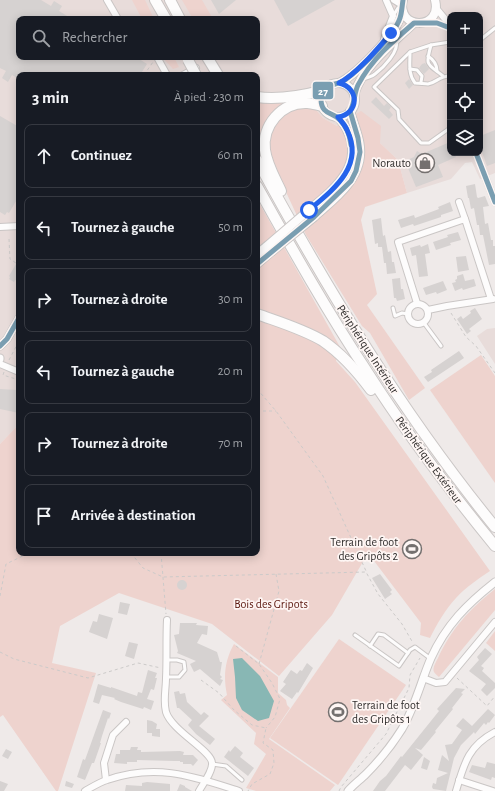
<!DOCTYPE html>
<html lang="fr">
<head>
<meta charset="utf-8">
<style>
	body { margin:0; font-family:"Alegreya Sans",sans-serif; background:#242831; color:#f1f3f6 }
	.controls { position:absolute; right:12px; top:12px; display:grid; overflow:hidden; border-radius:8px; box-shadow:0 2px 10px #0003 }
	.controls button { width:36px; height:36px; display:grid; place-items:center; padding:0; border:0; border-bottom:1px solid #363941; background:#171b24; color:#f1f3f6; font:20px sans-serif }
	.stop { position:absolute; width:12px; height:12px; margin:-9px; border:3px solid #2563eb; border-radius:50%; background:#fff }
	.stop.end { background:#2563eb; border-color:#fff; box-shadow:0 1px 4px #0008 }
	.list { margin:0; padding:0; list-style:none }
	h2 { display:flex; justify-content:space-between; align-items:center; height:52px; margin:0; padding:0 16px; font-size:17px }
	h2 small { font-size:13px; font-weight:400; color:#9ea1a6 }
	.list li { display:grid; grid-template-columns:26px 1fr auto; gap:12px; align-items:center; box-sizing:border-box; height:64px; margin:0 8px 8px; padding:0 8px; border:1px solid #363941; border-radius:8px }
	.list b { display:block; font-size:15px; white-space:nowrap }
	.list em { font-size:13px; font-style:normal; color:#9ea1a6 }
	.icon { flex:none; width:22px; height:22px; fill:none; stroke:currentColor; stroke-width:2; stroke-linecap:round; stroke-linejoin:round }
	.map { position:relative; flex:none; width:495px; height:791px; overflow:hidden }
	.search { position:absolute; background:#171b24; box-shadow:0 2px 10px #0003; left:16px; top:16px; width:244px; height:44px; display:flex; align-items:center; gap:10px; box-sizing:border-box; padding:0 14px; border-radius:8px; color:#9ea1a6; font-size:15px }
	.panel { position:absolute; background:#171b24; box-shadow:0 2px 10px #0003; left:16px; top:72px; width:244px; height:484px; border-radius:8px }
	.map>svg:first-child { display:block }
	.built { fill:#e8dcda; fill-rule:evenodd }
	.green { fill:#eed3ce }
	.water { fill:#88b7b4 }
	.building { fill:#d6d2d1 }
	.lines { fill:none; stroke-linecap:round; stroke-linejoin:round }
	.service-casing { stroke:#cac6c5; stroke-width:5 }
	.minor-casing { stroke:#cac6c5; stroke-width:8 }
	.tertiary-casing { stroke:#cac6c5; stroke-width:9 }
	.secondary-casing { stroke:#cac6c5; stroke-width:10 }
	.trunk-casing { stroke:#cac6c5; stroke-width:12 }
	.path { stroke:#cccac9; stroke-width:1; stroke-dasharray:3 3; stroke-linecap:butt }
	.service { stroke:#fdfcfc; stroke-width:3 }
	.minor { stroke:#fdfcfc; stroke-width:6 }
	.tertiary { stroke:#fdfcfc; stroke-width:7 }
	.secondary { stroke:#fdfcfc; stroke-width:8 }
	.trunk { stroke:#fdfcfc; stroke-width:10 }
	.secondary-bridge-casing { stroke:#cac6c5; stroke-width:10; stroke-linecap:butt }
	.trunk-bridge-casing { stroke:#cac6c5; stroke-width:12; stroke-linecap:butt }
	.secondary-bridge { stroke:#fdfcfc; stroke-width:8 }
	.trunk-bridge { stroke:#fdfcfc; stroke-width:10 }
	.bus-1-casing { stroke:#fef6f4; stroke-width:8 }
	.bus-1 { stroke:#7a9eb1; stroke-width:5 }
	.route { stroke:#2563eb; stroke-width:5 }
	.labels { text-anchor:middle; stroke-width:3.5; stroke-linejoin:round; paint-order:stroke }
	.poi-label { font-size:12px; fill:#322f2e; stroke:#fef6f4; text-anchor:end }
	.street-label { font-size:12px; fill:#322f2e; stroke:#fef6f4 }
	.park-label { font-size:12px; fill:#5d1910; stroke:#fef6f4 }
	.line-badge { stroke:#fef6f4; stroke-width:1.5 }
	.badge-label { font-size:11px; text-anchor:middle; font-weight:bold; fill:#fff }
</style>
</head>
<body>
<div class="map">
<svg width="495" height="791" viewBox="0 0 495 791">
	<rect width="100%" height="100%" fill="#efeae9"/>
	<g class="built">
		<path d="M0 0H495V173L480 179 472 162 465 163 451 179 407 193 398 160 380 143 337 126 323 118 316 110 319 88 296 93 257 94V75H19V424L0 444ZM450 15H480V153H450ZM19 19H257V57H19Z"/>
		<polygon points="495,328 495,364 477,336 487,329"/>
	</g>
	<g class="green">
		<polygon points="132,0 145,0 154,19 142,19"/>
		<polygon points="182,0 202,0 213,19 193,19"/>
		<polygon points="162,57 174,57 179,67 173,69"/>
		<polygon points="319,88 316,110 323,118 337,126 361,111 381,126 380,143 398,160 407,193 365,207 361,220 377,294 367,305 425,388 409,400 370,333 362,326 306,235 272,162 260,151 257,146 257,94 279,94"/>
		<path d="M257 199 340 347 336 361 355 382 490 571C478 579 466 587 456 598 445 610 437 624 430 638L420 635 421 623 368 553 332 615 279 676 212 624 119 593 60 626 52 663 96 673 58 791H56L3 715 0 717V444L19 424V553H257Z"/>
		<polygon points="481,355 495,376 495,483 430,390"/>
		<path d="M495 589V610L439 677C437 675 435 674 434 672 432 668 436 662 438 658 452 628 469 610 495 589Z"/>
		<polygon points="495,631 495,651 486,643"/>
		<polygon points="339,639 406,685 338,785 270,738"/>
		<path d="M234 644 278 677V693L286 700 287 705 290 708 269 739 335 785 330 791H256L246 788 266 754 254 744 256 733 221 700 227 695C223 676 225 660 234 644Z"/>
	</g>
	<polygon class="water" points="242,658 260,676 274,701 269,718 258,721 242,710 236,698 235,677 233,659"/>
	<g class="building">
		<polygon points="0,0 41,0 51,6 54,1 62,6 59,11 72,19 19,19 19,57 136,57 147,64 140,75 19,75 19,79 12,75 8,82 2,78 6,71 0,68"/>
		<polygon points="211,0 236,0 219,14"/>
		<polygon points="274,0 335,0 288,26"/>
		<polygon points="425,63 429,69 424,74 419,68 422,64"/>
		<polygon points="409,79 413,85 409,89 405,83"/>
		<polygon points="376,97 384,106 387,103 391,107 389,110 393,115 389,119 371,102"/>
		<polygon points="0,116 19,127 19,196 9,213 7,212 5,215 0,212"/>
		<polygon points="495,130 495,163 487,166 480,147 480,136"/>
		<polygon points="450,142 450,153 454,153 456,157 438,165 443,177 416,187 405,161 414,157 417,151 422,154"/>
		<polygon points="475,184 477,197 478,198 485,196 489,206 483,207 485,224 488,223 491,240 493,240 493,246 495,246 495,264 489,265 483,235 480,235 479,225 477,225 474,208 471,209 469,198 468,198 466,186"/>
		<polygon points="450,202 453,211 441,215 441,217 414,226 413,224 401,228 398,220 414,215 415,218 439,209 438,207"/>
		<polygon points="381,218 383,236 385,235 388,252 391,251 392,262 394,262 396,273 387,274 386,263 384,263 382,247 378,247 378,243 375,244 372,220"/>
		<polygon points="458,232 461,240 450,243 451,245 436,250 433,242 448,237 447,235"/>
		<polygon points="428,244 430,253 425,254 428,276 419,277 416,255 412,256 410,248 420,245 421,247"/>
		<polygon points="466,256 469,270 458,272 456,257"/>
		<polygon points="19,259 19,282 15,280 14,282 9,279 10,277 9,276"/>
		<polygon points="463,274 465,281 474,279 476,286 463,290 462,288 455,291 452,283 456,282 455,280 457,279 457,276"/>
		<polygon points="400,278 401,289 403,289 405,299 397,301 396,298 394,298 392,279"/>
		<polygon points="443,281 447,290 437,294 436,292 426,295 423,288"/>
		<polygon points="475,308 482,319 469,329 471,331 467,334 457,319 461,316 463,319 471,313 470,311"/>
		<polygon points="459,351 464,358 428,382 424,377 432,372 431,370"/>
		<polygon points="0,389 17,390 17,393 19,393 19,413 0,409"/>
		<polygon points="380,574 392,590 390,592 392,594 385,599 372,578"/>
		<circle cx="182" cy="585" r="5"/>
		<polygon points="120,602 130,604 127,615 118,613"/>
		<polygon points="99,614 113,618 107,639 89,632 93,621 97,622"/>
		<polygon points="180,623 197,623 196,625 208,626 207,635 202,634 197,643 217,652 220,662 222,662 220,675 222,677 220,679 223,680 220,686 200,669 194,672 190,664 196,661 177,653 178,651 174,635 179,634"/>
		<polygon points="129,642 138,644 134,659 125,656"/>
		<polygon points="485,648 492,654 481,666 484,668 482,671 495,683 495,688 487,696 481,690 486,684 469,671 479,660 477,657"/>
		<polygon points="307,663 313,668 298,693 297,692 292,699 280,691 286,684 283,682 291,670 297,674 300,670 302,671"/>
		<polygon points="148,670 157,673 155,678 157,678 154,690 151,689 147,699 154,701 151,710 144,707 143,709 121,702 114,699 115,698 102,695 99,704 93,702 98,684 111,688 111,687 137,696 138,692 142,693"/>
		<polygon points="456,688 465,689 461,693 463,694 452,708 453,709 435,731 436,732 421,750 415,748 423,755 411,770 405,765 385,791 373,791 380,781 386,776 401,756 402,757 439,711 437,709"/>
		<polygon points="179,691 180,694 185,693 187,702 201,715 204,712 209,716 199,726 215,739 210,745 196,734 188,725 192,720 179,708 177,708 174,692"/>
		<polygon points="488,709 495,715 489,723 488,722 486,725 484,723 475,734 474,732 461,745 454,758 446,791 433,789 432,787 433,783 436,784 437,778 448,773 438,770 442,755 449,761 445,745 452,744 462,730 456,726 463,718 472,726"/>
		<polygon points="103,710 111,713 109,719 108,718 102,736 100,743 101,743 94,763 92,763 85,780 77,777 83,759 85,760"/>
		<polygon points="147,720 152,721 157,724 156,729 160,729 160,737 152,736 152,733 147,733"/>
		<polygon points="235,746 243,753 240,757 254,768 248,776 224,757 229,750 230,752"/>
		<polygon points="131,747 138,747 137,750 141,750 141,752 180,751 184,752 183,755 193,755 198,760 193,766 191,764 183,764 183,762 180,762 180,761 174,761 137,760 137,762 127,762 127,764 114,763 116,754 120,754 120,750 130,750"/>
		<polygon points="6,749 12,752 8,759 2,756"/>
		<polygon points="424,757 430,761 427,770 421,768"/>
		<polygon points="487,762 495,764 495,778 492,777 491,780 469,772 472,765 485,768"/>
		<polygon points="0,781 8,784 4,791 0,791"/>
		<polygon points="66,781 74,784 72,788 65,786"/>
		<polygon points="147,782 170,784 170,791 125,791 126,785 142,786 142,783"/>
		<polygon points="180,784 185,786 185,787 192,791 177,791"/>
	</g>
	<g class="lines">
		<defs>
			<g id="service">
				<polyline points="393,16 398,8 402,5"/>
				<polyline points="480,40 495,28"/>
				<path d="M450 42 431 45 410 52C410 64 408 74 415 83 420 83 424 84 428 84 436 83 439 76 450 76"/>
				<path d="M431 45C425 67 427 63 443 76"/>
				<polyline points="410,52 374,87 398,110 399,119 421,143 429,143 450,128"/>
				<path d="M428 56C434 60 437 64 437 71"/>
				<polyline points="410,69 417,70 422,76 421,82"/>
				<path d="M362 79C367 78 371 77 375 74 383 68 400 51 396 40"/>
				<polyline points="393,308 395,316 402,313 408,314"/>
				<polyline points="424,323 441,346"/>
				<polyline points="355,635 399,666 410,650 415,647 431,659"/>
				<polyline points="370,646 378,634 384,635 408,653"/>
				<polyline points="166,677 179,677 185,670 184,662 177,660 166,660"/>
				<polyline points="212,764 226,766 242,780"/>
			</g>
			<g id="minor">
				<polyline points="107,0 118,19"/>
				<polyline points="394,0 402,5"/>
				<polyline points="436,8 450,25"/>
				<polyline points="427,22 437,23 450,28"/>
				<polyline points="384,39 393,16 386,0"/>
				<polyline points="157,57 167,75"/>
				<polyline points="183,75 196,68"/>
				<polyline points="476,153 495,202"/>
				<polyline points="459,202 465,219"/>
				<polyline points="0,227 19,226"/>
				<polyline points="417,303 398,242 465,219 491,299"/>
				<circle cx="418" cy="314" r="10"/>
				<polyline points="428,310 447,306 493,299"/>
				<polyline points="0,364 19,372"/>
				<path d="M167 620C166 639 167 659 166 678 166 689 163 701 166 712 172 731 212 751 212 763 213 771 203 784 199 791"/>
				<polyline points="423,678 436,683 445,682 495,622"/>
				<polyline points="106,780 104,763 113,735 126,722"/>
				<polyline points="459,780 493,791"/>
				<path d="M85 791C92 787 100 782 107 780 156 763 192 776 239 791"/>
				<path d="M456 791C464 764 468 746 495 732"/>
			</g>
			<g id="tertiary">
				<polyline points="0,346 7,339 19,318"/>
				<polyline points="0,358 0,359"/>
				<path d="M348 791C353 785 360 780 366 774 379 761 392 745 402 729 415 707 421 681 431 658 446 625 467 604 495 582"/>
			</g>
			<g id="secondary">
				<path d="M403 0C395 30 443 31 435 0"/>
				<path d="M339 83C356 75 387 42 396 26 399 21 401 16 403 12"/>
				<circle cx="338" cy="100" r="17"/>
				<path d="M354 95C361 68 394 42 414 23"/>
				<path d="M309 210C333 190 365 166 347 130 345 125 341 121 338 117"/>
				<path d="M314 217C334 199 363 179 360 147 359 135 353 123 350 111"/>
				<polyline points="257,254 267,246"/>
				<polyline points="257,264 271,252"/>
			</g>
			<g id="trunk">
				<polyline points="155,0 166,19"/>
				<polyline points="170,0 180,19"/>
				<polyline points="207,57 218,75"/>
				<path d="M257 97C277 100 305 95 324 90"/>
				<path d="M257 160C327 289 402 413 495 527"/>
				<path d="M257 186C292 249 328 313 368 373 407 434 450 491 495 546"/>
				<path d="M281 191C275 178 267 165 265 150 262 126 281 102 307 103 312 103 317 105 322 106"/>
				<path d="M257 314C279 322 303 329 323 341 342 354 357 371 371 390"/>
			</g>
		</defs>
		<use href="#service" class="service-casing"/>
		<use href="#minor" class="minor-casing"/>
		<use href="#tertiary" class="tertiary-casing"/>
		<use href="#secondary" class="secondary-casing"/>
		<use href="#trunk" class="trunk-casing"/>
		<g class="path">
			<polyline points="144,75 153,62"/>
			<polyline points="9,239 10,259 16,263 19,257"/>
			<polyline points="451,313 466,337 476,346 495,373"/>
			<polyline points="9,360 19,341"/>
			<polyline points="4,372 3,375 19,380"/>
			<polyline points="257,389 276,411 323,476 366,571"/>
			<polyline points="257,411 276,411"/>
			<polyline points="131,553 143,568 163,577 366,572 378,594 402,624 413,643"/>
			<polyline points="161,553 166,614"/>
			<polyline points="0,596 6,564 29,553"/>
			<polyline points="236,646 259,664 272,683 280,699 275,717 266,728"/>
			<polyline points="0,652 14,659 88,678 138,663 161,668"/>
			<polyline points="259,664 279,591 276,574"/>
			<polyline points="457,678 487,706 495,696"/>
			<polyline points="201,680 219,693 234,710 252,725 266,728 263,743 273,750 274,763 270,774 252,784 248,791"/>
			<polyline points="339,791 341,787 386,734 409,688 410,675 420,658"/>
		</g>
		<use href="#service" class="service"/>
		<use href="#minor" class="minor"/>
		<use href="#tertiary" class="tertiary"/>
		<use href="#secondary" class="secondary"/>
		<use href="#trunk" class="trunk"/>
		<defs>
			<g id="secondary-bridge">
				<polyline points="267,246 309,210"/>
				<polyline points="271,252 314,217"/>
			</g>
			<polyline id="trunk-bridge" points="188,60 196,75"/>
		</defs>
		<use href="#secondary-bridge" class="secondary-bridge-casing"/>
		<use href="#trunk-bridge" class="trunk-bridge-casing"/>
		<use href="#secondary-bridge" class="secondary-bridge"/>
		<use href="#trunk-bridge" class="trunk-bridge"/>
		<defs>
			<g id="bus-1">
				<path d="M351 145C350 136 347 127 340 120 333 112 321 115 321 99 321 95 322 91 325 88 331 84 339 84 345 80 361 68 394 36 400 18 402 12 402 6 403 0"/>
				<polyline points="476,153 495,202"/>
				<path d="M257 264 314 217 351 181 356 171 360 152 358 138 350 111C355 103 354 93 358 85 371 60 393 41 414 23H437L450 28"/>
				<polyline points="0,346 7,339 19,318"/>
			</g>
		</defs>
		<use href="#bus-1" class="bus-1-casing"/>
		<use href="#bus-1" class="bus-1"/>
	</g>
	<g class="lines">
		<path class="route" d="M309 210C333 190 365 166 347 130 345 125 341 121 338 117 359 114 360 88 339 83 357 74 378 48 391 33"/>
	</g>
	<defs>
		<symbol id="shop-ring" viewBox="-11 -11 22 22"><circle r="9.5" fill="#fef6f4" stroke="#74706f" stroke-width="1.5"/><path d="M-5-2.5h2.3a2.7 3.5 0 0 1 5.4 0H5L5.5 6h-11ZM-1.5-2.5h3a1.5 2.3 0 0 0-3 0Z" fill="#74706f"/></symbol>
		<symbol id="stadium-ring" viewBox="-11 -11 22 22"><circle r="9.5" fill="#fef6f4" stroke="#74706f" stroke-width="1.5"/><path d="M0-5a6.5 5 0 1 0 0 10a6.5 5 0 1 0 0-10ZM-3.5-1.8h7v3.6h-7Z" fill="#74706f"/></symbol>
	</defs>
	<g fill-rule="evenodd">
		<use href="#shop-ring" x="414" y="152" width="22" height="22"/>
		<use href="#stadium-ring" x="401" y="538" width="22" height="22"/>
		<use href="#stadium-ring" x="327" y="701" width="22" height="22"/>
	</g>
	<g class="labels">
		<g class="poi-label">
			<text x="411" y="167">Norauto</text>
			<text x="398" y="546">Terrain de foot<tspan x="398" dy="14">des Gripôts 2</tspan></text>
			<text x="352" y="709" text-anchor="start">Terrain de foot<tspan x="352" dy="14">des Gripôts 1</tspan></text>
		</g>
		<g class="street-label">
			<text transform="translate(368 349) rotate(57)" y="4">Périphérique Intérieur</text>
			<text transform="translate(429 460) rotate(54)" y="4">Périphérique Extérieur</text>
		</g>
		<g class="park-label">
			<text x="271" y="608">Bois des Gripots</text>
		</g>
	</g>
	<rect class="line-badge" x="312" y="81" width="22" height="19" rx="4" fill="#7a9eb1"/>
	<g class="badge-label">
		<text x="323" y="95">27</text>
	</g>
</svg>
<div class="controls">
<button>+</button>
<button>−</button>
<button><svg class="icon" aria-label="locate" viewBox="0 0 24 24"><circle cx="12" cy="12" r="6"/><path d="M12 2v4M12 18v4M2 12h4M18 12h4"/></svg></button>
<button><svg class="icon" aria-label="layers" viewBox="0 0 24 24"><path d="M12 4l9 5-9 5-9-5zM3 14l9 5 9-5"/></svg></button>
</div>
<div class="stop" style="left:309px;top:210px"></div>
<div class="stop end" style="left:391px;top:33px"></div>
<div class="search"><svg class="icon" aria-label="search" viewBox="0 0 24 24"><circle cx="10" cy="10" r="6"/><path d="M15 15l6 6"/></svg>Rechercher</div>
<section class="panel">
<h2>3 min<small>À pied · 230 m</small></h2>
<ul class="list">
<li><svg class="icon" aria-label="ahead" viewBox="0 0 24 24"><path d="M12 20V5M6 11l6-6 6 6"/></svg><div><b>Continuez</b></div><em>60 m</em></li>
<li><svg class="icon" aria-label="left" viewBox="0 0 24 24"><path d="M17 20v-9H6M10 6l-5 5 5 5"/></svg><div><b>Tournez à gauche</b></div><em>50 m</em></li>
<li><svg class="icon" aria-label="right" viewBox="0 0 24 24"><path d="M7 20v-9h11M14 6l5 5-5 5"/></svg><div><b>Tournez à droite</b></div><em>30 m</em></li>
<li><svg class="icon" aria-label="left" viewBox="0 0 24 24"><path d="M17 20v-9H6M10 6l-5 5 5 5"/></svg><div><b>Tournez à gauche</b></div><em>20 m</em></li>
<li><svg class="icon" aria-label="right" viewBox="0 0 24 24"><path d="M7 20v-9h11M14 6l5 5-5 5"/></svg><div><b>Tournez à droite</b></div><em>70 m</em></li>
<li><svg class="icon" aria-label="arrive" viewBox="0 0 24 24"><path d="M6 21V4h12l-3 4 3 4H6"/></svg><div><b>Arrivée à destination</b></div></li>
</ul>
</section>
</div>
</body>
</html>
